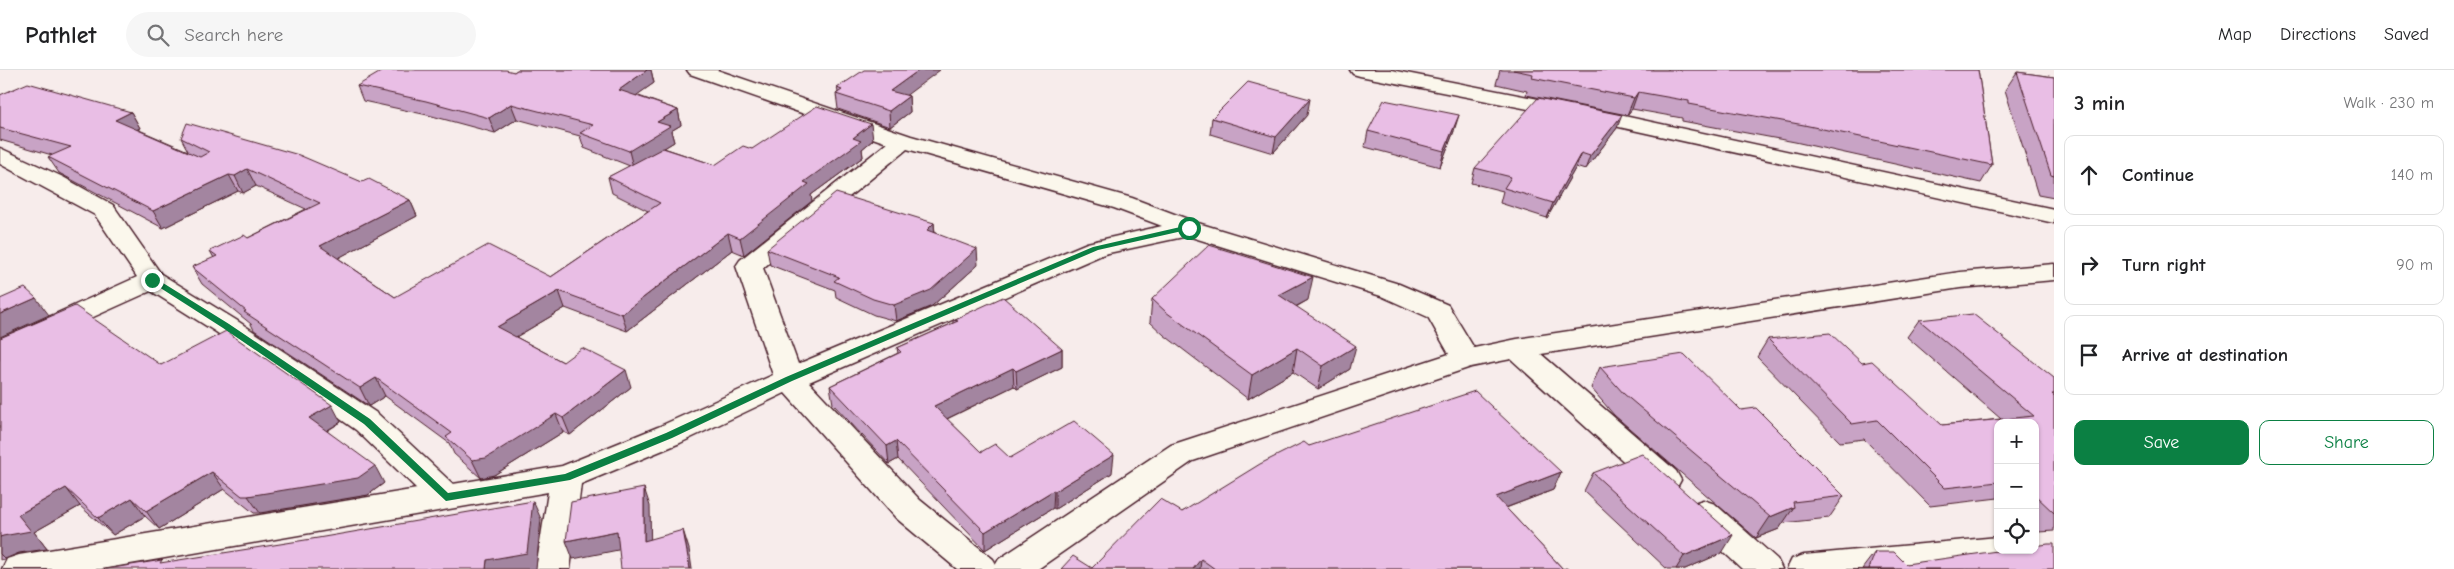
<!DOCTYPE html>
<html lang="en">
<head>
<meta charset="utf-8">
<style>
	body { margin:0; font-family:"Comic Neue",sans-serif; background:#f6f6f6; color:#202124 }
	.controls { position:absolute; right:15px; bottom:15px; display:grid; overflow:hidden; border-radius:10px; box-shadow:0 1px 4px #0004 }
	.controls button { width:45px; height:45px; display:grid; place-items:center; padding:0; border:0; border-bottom:1px solid #e0e0e0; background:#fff; color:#202124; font:25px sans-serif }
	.stop { position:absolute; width:15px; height:15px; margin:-11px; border:4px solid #0b8043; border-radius:50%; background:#fff }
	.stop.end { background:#0b8043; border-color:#fff; box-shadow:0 1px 5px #0008 }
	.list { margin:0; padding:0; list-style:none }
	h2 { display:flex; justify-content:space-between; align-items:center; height:65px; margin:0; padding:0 20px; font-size:21px }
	h2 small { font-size:16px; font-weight:400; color:#757577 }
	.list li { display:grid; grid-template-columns:32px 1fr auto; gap:15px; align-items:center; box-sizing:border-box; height:80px; margin:0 10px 10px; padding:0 10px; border:1px solid #e0e0e0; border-radius:10px }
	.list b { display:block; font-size:19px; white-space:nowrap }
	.list em { font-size:16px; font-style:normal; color:#757577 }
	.actions { display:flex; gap:10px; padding:15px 20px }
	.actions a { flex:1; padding:11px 0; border:1px solid #0b8043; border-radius:10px; text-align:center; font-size:18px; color:#0b8043 }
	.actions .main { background:#0b8043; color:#fff }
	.icon { flex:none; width:28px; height:28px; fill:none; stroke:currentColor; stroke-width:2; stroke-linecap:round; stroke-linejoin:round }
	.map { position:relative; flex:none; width:2054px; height:499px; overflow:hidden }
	header { display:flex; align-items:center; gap:30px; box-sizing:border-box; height:70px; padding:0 25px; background:#fff; border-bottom:1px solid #e0e0e0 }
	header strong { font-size:24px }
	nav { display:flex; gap:28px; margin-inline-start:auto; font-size:18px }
	.search { width:350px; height:45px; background:#f6f6f6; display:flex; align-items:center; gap:12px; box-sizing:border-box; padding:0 18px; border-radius:28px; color:#757577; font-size:19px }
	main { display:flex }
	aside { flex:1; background:#fff }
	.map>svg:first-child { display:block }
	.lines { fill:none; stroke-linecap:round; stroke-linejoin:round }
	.minor-casing { stroke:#4a1f2b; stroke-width:3 }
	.minor { fill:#fbf7ec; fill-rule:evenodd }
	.wall { fill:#c8a3c5; stroke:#4a1f2b }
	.shaded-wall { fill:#a385a0; stroke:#4a1f2b }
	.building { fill:#e9bee5; stroke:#4a1f2b }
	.route { fill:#0b8043 }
</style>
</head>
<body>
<header>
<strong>Pathlet</strong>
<div class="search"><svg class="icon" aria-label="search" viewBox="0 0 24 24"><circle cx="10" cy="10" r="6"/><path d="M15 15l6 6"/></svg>Search here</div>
<nav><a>Map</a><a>Directions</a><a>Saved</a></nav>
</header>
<main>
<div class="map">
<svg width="2054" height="499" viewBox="0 0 2054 499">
	<rect width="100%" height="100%" fill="#f7eceb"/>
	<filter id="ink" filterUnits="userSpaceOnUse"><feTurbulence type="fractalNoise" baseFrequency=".02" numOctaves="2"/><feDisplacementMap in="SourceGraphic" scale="10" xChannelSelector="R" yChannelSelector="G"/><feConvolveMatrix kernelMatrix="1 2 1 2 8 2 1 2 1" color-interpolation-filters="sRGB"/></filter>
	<g filter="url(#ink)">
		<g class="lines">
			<defs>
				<g id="minor">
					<path d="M687 0H717L911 66 1132 128 1198 153 1399 214 1448 235 1474 278 1517 269 1960 202 2054 194V210L1960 218 1541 284 1676 401 1681 410 1676 419 1665 422 1654 419 1511 289 1471 297 1193 391 1038 499H957L896 448 785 323 680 373 581 414 570 499H536L548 422 101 499H2L7 489 19 485 417 419 356 360 216 262 151 221 0 289V269L137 207 95 145 0 94V78L63 107 113 135 161 204 236 250 378 344 453 414 562 396 658 357 773 305 736 196 740 190 887 73 690 4ZM907 79 1114 138 1162 156 1087 173 798 294 763 198ZM1188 166 1381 226 1428 247 1449 284 1171 375 999 489 996 494 993 489 920 430 809 312 1104 184Z"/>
					<polygon points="1350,0 1391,0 1610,43 2054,139 2054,153 1610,55 1360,6 1353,4"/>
					<polygon points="1703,430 1715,434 1777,489 1782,499 1742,499 1691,452 1686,443 1691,434"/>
					<polygon points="1998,467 1998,480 2028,480 2023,490 2011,494 1955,499 1787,499 1792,489 1804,485"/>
				</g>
			</defs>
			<use href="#minor" class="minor-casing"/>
			<use href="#minor" class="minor"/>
		</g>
		<g class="wall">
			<polygon points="517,0 651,0 654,13 636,25 678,40 681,55 671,61 674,72 664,78 715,95 752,79 873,70 862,79 863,87 811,125 812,131 744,185 732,180 627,261 565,238 516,267 563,292 631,317 570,365 563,362 494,405 481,408 454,384 449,373 385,326 369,336 254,260 251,254 202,214 192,197 214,188 210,181 248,168 306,139 256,116 243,123 238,121 163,158 59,103 48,87 52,85 0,70 0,25 131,42 140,58 137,59 188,81 181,68 362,112 410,130 417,146 338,188 395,227 551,207 648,141 612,123 608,107 630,96 584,78 580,66 517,49 495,63 432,46 363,31 357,16 514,2"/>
			<polygon points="1500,0 1978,0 1992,95 1981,113 1795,72 1682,51 1682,48 1632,39 1627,45 1526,25 1527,21 1496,14"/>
			<polygon points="2017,2 2054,7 2054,128 2038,125 2005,20"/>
			<polygon points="837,18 909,26 910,42 890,57 838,39 836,24 838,22"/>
			<polygon points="1307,45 1273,83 1210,64 1212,48"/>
			<polygon points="1617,58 1585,100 1576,97 1547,148 1500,133 1503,121 1471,113 1475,98"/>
			<polygon points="1368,61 1454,61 1440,97 1365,77"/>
			<polygon points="934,153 935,163 978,195 932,236 896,251 874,245 836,227 835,220 770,195 767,179"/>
			<polygon points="1152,229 1308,230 1296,237 1350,299 1318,319 1293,302 1248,329 1164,265 1150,252"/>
			<polygon points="953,250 1062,279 1062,297 1017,319 1014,316 947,349 981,382 1010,388 1112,403 1055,439 1053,438 985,480 898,389 889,394 833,334 830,316 898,283 897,278 953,253"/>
			<polygon points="1919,250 2054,308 2054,461 2038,462 2035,459 2035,353 1998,353 1998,428 1930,436 1864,369 1840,372 1757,287 1768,269 1862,293 1942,355 2001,349 1907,267"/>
			<polygon points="0,268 161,295 341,352 327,361 384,413 368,425 260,443 254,443 224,419 159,459 145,446 113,465 80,436 34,462 47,479 19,483 5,489 0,490"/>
			<polygon points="1600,297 1741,340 1844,426 1829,448 1783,453 1779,459 1756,468 1614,345 1591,318"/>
			<polygon points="1309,376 1561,402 1553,420 1506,438 1563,499 1568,499 1061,499 1092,498 1182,442"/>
			<polygon points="1593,403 1722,483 1685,499 1667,499 1584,421"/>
			<polygon points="1875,482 1906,494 2054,499 1862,499"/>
		</g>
		<g class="shaded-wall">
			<polygon points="647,0 651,0 654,13 623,35 619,20"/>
			<polygon points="919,0 940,0 892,36 890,21"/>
			<polygon points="1638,22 1632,39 1627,45 1634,28"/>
			<polygon points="909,26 910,42 890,57 889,41"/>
			<polygon points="1310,29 1307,45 1273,83 1276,67"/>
			<polygon points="511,34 517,49 495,63 489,48"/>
			<polygon points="678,40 681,55 671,61 674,72 633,97 629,81 657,52"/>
			<polygon points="131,42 140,58 125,65 115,50"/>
			<polygon points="1459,45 1454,61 1440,97 1444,81"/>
			<polygon points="1622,45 1617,58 1585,100 1590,86"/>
			<polygon points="871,54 873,70 862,79 863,87 811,125 812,131 744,185 740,168 853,68"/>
			<polygon points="1581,83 1576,97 1547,148 1553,133"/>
			<polygon points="247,99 256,116 243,123 235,106"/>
			<polygon points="229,105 238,121 163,158 153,141"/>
			<polygon points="410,130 417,146 329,193 320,176"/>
			<polygon points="934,153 935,169 927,160"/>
			<polygon points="728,163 732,180 627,261 622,244"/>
			<polygon points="977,179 978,195 932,236 896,251 894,235"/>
			<polygon points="1313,207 1308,230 1274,248 1279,225"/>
			<polygon points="559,221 565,238 504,274 497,257"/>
			<polygon points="36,228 49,245 0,267 0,244"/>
			<polygon points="1356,276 1350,299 1318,319 1323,296"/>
			<polygon points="1297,278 1293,302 1248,329 1252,305"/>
			<polygon points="1062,279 1062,297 1017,319 1016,301"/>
			<polygon points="1013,298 1014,316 936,354 934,336"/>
			<polygon points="626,300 631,317 570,365 563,348"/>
			<polygon points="376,308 385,326 369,336 360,318"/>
			<polygon points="332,335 341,352 319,365 309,348"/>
			<polygon points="556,344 563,362 494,405 481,408 472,390"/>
			<polygon points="896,371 898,389 889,394 887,376"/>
			<polygon points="1114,385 1112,403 1055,439 1055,421"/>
			<polygon points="375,396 384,413 368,425 260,443 248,426"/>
			<polygon points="212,402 224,419 159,459 146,441"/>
			<polygon points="1561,402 1553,420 1489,444 1496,427"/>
			<polygon points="66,418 80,436 34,462 47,479 19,483 5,489 0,484 0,467 3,466 18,445"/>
			<polygon points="644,418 650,436 651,489 644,471"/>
			<polygon points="1054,420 1053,438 985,480 985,462"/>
			<polygon points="132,428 145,446 113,465 98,448"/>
			<polygon points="533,431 541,449 536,499 486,499 487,490"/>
			<polygon points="1794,437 1779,459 1756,468 1770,447"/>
			<polygon points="683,460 689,479 692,499 690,499"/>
			<polygon points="617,461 623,479 573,489 566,471"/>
			<polygon points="1733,465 1722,483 1685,499 1676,499 1684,486"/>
			<polygon points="1201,489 1200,499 1193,499"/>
		</g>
		<g class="building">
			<polygon points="384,0 506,0 514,2 517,0 647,0 619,20 678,40 657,52 670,56 629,81 580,63 593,55 511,34 489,48 426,31 357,16"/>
			<polygon points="864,0 919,0 890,21 909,26 889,41 836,24 842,20 837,18"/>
			<polygon points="1513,0 1978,0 1992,95 1804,55 1689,34 1689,31 1638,22 1634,28 1532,8 1533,4"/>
			<polygon points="2017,2 2054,7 2054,106 2051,105"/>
			<polygon points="1248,12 1310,29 1276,67 1212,48"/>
			<polygon points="28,13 131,42 115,50 200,87 209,82 181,68 187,53 299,85 362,112 369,109 410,130 320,176 395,227 488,175 551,207 660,133 608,107 663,78 715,95 743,76 752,79 817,36 871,54 853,68 861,71 804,112 809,114 740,168 728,163 622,244 559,221 497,257 563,292 582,278 626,300 563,348 556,344 486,388 472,390 446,367 452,363 376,308 360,318 244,242 246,241 192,197 217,186 210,181 244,165 248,168 320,133 247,99 235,106 229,105 153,141 48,87 71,77 0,58 0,25"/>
			<polygon points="1538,28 1622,45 1590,86 1581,83 1553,133 1504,118 1511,107 1475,98"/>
			<polygon points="1384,30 1459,45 1444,81 1368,61"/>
			<polygon points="836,123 934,153 927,160 977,179 931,220 894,235 873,229 834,211 839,207 767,179"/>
			<polygon points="1209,175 1313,207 1279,225 1356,276 1323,296 1297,278 1252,305 1166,242 1152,229"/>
			<polygon points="25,218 36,228 0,244 0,229"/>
			<polygon points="1003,227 1062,279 1016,301 1013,298 934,336 981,382 995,374 1010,388 1074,351 1114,385 1055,421 1054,420 985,462 896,371 887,376 830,316 901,282 897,278 958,251 953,250"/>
			<polygon points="75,236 161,295 226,261 332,335 309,348 375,396 358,408 248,426 242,426 212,402 146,441 132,428 98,448 66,418 18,445 31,461 3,466 0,467 0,268"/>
			<polygon points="1973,244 2054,308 2054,324 2052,324 2054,326 2054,443 2035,425 2035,353 1998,353 1998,412 1945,418 1877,350 1852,354 1768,269 1830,263 1862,293 1872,291 1942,355 2034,346 1919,250"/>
			<polygon points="1684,284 1741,340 1756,338 1844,426 1793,432 1794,437 1770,447 1624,324 1600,297"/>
			<polygon points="1475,321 1561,402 1496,427 1563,499 1566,498 1568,499 1215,499 1201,489 1193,499 1061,499 1073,486 1092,498 1160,429 1182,442 1260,394 1304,372 1309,376"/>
			<polygon points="1642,384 1733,465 1684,486 1593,403"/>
			<polygon points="644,418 644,471 683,460 690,499 621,499 617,461 566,471 571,432"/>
			<polygon points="533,431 527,483 487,490 486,499 106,499 162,490 160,493 318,468"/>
			<polygon points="2048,474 2054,474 2054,499 1869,499 1875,482 1894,482 1906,494 2004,480 2035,480 2035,476"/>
		</g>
	</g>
	<polygon class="route" points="1189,155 1192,158 1191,159 1098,180 792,311 672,368 570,410 446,431 364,354 223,258 148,210 155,208 229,254 370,349 448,423 565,404 666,363 786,307 1093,177"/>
</svg>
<div class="controls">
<button>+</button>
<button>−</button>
<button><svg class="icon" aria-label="locate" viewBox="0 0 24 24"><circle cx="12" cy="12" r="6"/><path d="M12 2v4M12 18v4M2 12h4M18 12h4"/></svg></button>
</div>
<div class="stop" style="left:1189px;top:158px"></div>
<div class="stop end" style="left:152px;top:210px"></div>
</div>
<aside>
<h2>3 min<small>Walk · 230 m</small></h2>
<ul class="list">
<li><svg class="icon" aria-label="ahead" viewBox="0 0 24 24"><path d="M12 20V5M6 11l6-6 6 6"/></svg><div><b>Continue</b></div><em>140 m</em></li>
<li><svg class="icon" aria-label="right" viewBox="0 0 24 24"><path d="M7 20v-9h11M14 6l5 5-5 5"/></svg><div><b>Turn right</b></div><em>90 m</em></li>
<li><svg class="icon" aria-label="arrive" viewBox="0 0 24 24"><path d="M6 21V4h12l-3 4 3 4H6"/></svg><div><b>Arrive at destination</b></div></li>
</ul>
<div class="actions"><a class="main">Save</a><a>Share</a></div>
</aside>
</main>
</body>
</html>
